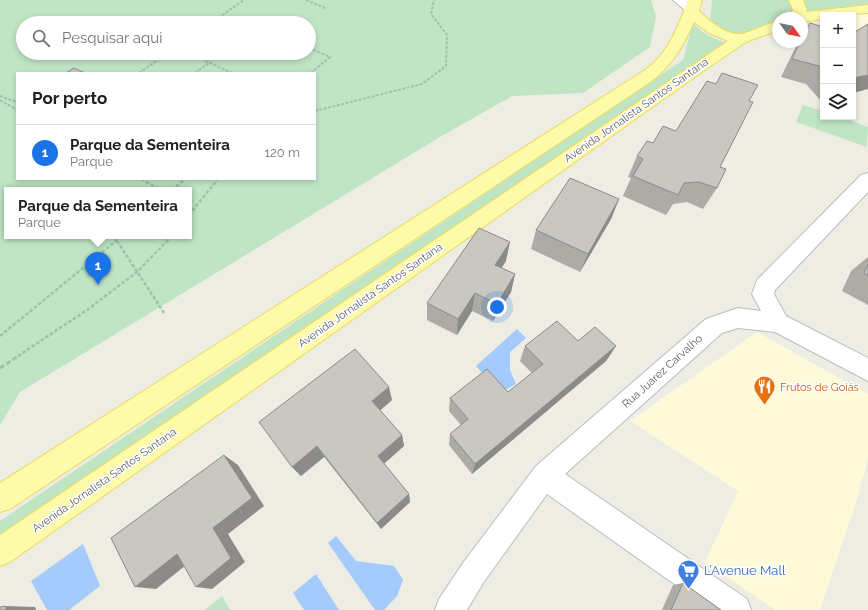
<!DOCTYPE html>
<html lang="pt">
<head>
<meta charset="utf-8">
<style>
	body { margin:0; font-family:Raleway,sans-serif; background:#f2f2f2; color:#202124 }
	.controls { position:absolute; right:12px; top:12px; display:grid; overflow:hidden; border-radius:0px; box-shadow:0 2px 6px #0003 }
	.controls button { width:36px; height:36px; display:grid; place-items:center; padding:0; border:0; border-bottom:1px solid #e0e0e0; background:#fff; color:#202124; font:20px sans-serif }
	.compass { position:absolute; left:772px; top:12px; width:36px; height:36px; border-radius:50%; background:#fff; box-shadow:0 2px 6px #0003; rotate:123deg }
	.you { position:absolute; left:497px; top:307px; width:14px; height:14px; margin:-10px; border:3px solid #fff; border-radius:50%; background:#1a73e8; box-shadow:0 0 0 6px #1a73e833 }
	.badge { display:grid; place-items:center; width:26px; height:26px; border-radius:50%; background:#1a73e8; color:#fff; font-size:13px; font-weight:700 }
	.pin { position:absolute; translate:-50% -33px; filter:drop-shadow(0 1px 2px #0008) }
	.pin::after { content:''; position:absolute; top:21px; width:14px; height:12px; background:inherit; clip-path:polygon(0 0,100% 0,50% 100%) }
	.popup { position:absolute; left:4px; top:187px; width:188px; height:52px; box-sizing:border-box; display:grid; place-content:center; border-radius:0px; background:#fff; filter:drop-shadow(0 1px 3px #0005); font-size:13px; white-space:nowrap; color:#757577 }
	.popup b { font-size:15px; color:#202124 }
	.popup::after { content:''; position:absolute; left:50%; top:100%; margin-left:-8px; border:8px solid transparent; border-top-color:#fff }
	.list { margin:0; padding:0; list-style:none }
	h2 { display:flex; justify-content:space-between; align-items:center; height:52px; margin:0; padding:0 16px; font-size:17px }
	h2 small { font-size:13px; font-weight:400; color:#757577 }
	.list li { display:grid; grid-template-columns:26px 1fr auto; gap:12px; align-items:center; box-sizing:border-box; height:56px; padding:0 16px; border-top:1px solid #e0e0e0 }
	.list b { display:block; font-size:15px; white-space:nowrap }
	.list p { margin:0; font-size:13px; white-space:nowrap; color:#757577 }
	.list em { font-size:13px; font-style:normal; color:#757577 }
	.icon { flex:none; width:22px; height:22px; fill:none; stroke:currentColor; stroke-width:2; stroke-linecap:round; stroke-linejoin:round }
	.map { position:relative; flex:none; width:868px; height:610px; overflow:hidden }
	.search { position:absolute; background:#fff; box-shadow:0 2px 6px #0003; left:16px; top:16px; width:300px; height:44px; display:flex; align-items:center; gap:10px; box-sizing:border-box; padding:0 14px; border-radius:22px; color:#757577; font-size:15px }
	.panel { position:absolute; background:#fff; box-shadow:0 2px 6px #0003; left:16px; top:72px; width:300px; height:108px; border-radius:0px }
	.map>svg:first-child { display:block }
	.commercial { fill:#fdf9d9 }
	.green { fill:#c0e5c5; fill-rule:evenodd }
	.water { fill:#a5cafc }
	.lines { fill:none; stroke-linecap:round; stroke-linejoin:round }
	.minor-casing { stroke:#bbbcc2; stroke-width:2 }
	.major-casing { stroke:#edd85d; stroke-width:2 }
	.path-far2 { stroke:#9ac5ac; stroke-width:2; stroke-dasharray:3 1.5; stroke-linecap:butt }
	.path-far1 { stroke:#9ac5ac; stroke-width:2.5; stroke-dasharray:3.5 2; stroke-linecap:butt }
	.path { stroke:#9ac5ac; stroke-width:3; stroke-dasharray:5 2.5; stroke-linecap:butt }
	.minor { fill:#fff; fill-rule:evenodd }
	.major { fill:#fdfaa9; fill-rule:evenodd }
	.wall { fill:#acaba6 }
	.shaded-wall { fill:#8c8b87 }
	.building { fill:#c8c7c1; stroke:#8c8b87 }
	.labels { text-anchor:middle; stroke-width:3; stroke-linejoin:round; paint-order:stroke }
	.street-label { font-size:11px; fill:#5b5e64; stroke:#fff }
	.food-label { font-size:11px; fill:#c56008; stroke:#fff; text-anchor:start }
	.near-shop-label { font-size:13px; fill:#366cbe; stroke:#fff; text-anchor:start }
</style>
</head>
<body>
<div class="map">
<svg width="868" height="610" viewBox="0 0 868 610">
	<rect width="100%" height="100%" fill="#eeede3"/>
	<g class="commercial">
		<polygon points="868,13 868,61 853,52 853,16"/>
		<polygon points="757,332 868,394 868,459 856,503 820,610 775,610 705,562 738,491 630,421"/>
	</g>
	<g class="green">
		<path d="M0 0H651L656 16 650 47 583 93 512 96 440 137 20 392 0 425ZM23 23H309V53H23ZM17 73H315V179H17ZM7 190H189V236H7Z"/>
		<path d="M712 0H792L794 11C781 18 750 36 734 34 726 33 717 26 710 20Z"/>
		<polygon points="802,0 868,0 868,4 808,12"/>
		<path d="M693 22C702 34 712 38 727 43L0 539V521L683 60Z"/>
		<polygon points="803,105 823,111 823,117 840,117 868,127 867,147 796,122"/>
		<polygon points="222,596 230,610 205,610"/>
	</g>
	<g class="water">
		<polygon points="517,329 526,338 510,352 510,370 516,384 500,393 476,366"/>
		<polygon points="336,536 356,561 394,566 403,580 397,596 384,610 375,610 328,543"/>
		<polygon points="83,544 100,586 69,610 47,610 31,581"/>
		<polygon points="316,574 339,610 304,610 293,593"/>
	</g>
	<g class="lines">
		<defs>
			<g id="minor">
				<polygon points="673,0 689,0 699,9 697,12 687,12"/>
				<polygon points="868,173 868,192 775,290 774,294 786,316 868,358 868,381 775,332 738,328 722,333 565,474 747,599 751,610 711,610 547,494 483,583 467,610 435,610 439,599 463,563 536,466 706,319 738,308 761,311 752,294 757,280 861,175"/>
			</g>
			<g id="major">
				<path d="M688 0H702L699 11C708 20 725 34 739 34 749 34 767 23 778 21V30L746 42 709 67 10 562 0 566V535L728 41 709 33 694 22C683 47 671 67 649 83L10 509 0 512V483L645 70C668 54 679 25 688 0Z"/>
				<polygon points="789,0 803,0 807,10 806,12 868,5 868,13 823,15 823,19 802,22 802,18 788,18 793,10"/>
			</g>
		</defs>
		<use href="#minor" class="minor-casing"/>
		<use href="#major" class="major-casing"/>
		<g class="path-far2">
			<polyline points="306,0 325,8"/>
			<polyline points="211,23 244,0"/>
			<polyline points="237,23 241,20 247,23"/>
			<polyline points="309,48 330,57 311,73"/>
			<polyline points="189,53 232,73"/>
			<polyline points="139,73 168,53"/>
			<polyline points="195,73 209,63"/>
			<polyline points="0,96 17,102"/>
			<polyline points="0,100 17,110"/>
			<polyline points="315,111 422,84 446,66 447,35 431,14 434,0"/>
		</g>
		<g class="path-far1">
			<polyline points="141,179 161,190"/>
			<polyline points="172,190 185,179"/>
			<polyline points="189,215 218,179"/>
			<polyline points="117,241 164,313"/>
			<polyline points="0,336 122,236"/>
			<polyline points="18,356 87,310 137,272 172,236"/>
		</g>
		<polyline class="path" points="0,368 20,355"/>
		<use href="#minor" class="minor"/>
		<use href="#major" class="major"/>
	</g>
	<g class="wall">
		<polygon points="810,23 823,27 823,100 821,101 806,84 781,77 798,42 802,42 802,35"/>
		<polygon points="749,101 720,167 717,188 703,209 687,202 673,204 666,215 623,196 631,178 628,177 637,156 653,143 676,131"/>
		<polygon points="619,199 611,219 580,272 531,249 536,230"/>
		<polygon points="868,257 868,305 842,291 851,271"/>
		<polygon points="506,261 501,268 515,274 511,292 493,321 472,311 457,335 427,320 427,303"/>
		<polygon points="578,341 616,346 606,361 472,474 449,445 450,434 461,425 449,411 450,398 508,392 532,373 520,361 525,346"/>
		<polygon points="392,400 380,410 402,435 404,446 384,464 409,494 410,502 381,529 324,457 301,476 292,467"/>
		<polygon points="683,583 721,610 662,610 673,585"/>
	</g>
	<g class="shaded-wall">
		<polygon points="868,75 868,89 853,93 853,78"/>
		<polygon points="619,199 611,219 580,272 588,254"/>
		<polygon points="510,242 506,261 492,283 495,265"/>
		<polygon points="515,274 511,292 493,321 497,304"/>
		<polygon points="475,293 472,311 457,335 458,319"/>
		<polygon points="616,346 606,361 472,474 475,464"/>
		<polygon points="389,387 392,400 376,414 372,401"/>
		<polygon points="402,435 404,446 381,466 378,456"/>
		<polygon points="317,446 324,457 301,476 292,467"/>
		<polygon points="224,455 238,465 264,506 228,534 245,562 212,589 196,587 213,528"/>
		<polygon points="409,494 410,502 381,529 377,523"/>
		<polygon points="177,554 195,558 156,589 135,587"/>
		<polygon points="5,606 35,607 36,610 6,610"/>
	</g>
	<g class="building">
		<polygon points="810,23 823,27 823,71 819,66 792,59 800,42 802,42 802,39"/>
		<polygon points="868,24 868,75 853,78 853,33"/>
		<polygon points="74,68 85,73 66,73"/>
		<polygon points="722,73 758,85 749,101 753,102 720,167 726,169 717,188 699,182 684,183 678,195 633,176 643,159 637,156 647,141 653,143 663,126 676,131 707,81 716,84"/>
		<polygon points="570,178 619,199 588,254 536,230"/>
		<polygon points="479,228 510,242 495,265 515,274 497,304 475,293 458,319 427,303"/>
		<polygon points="868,264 868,275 864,273"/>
		<polygon points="557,321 578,341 595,327 616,346 475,464 450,434 468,419 450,398 487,369 508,392 543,364 525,346"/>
		<polygon points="355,349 389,387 372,401 402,435 378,456 409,494 377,523 317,446 292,467 259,422"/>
		<polygon points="224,455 252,498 213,528 231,558 196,587 177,554 135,587 111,538"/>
		<polygon points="683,583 721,610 671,610"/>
		<polygon points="5,606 6,610 0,610 0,607"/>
	</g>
	<defs>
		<symbol id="restaurant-pin" viewBox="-11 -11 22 30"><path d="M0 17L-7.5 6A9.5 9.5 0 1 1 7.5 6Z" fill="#e8710a" stroke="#fff"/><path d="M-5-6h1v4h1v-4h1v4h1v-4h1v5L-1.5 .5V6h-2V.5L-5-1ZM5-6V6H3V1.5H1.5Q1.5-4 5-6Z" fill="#fff"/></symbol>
		<symbol id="supermarket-pin" viewBox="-11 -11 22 30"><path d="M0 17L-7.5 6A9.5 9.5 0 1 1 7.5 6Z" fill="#3f7fe0" stroke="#fff"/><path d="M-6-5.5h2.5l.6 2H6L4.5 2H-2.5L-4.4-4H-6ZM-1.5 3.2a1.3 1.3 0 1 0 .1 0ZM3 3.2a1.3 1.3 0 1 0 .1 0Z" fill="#fff"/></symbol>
	</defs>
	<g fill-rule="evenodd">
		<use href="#restaurant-pin" x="752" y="374" width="25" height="34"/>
		<use href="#supermarket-pin" x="676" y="558" width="25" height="34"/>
	</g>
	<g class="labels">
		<g class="street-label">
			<text transform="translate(636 110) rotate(-35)" y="4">Avenida Jornalista Santos Santana</text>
			<text transform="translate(370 295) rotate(-35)" y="4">Avenida Jornalista Santos Santana</text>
			<text transform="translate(662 371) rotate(-42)" y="4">Rua Juarez Carvalho</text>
			<text transform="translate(104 480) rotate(-35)" y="4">Avenida Jornalista Santos Santana</text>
		</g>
		<g class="food-label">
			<text x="780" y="391">Frutos de Goiás</text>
		</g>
		<g class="near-shop-label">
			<text x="704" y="575">L’Avenue Mall</text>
		</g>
	</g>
</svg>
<div class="controls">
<button>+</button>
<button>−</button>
<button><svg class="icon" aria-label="layers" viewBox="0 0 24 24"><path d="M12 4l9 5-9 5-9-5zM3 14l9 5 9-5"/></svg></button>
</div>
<svg class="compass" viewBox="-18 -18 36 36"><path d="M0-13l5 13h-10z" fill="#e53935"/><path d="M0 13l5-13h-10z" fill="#757577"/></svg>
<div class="you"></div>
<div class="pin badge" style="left:98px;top:285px">1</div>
<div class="popup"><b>Parque da Sementeira</b>Parque</div>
<div class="search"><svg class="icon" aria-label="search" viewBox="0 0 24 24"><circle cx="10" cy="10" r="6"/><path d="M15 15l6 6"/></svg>Pesquisar aqui</div>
<section class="panel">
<h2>Por perto<small></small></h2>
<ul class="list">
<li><span class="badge">1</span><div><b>Parque da Sementeira</b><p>Parque</p></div><em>120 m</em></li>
</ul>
</section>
</div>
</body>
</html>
